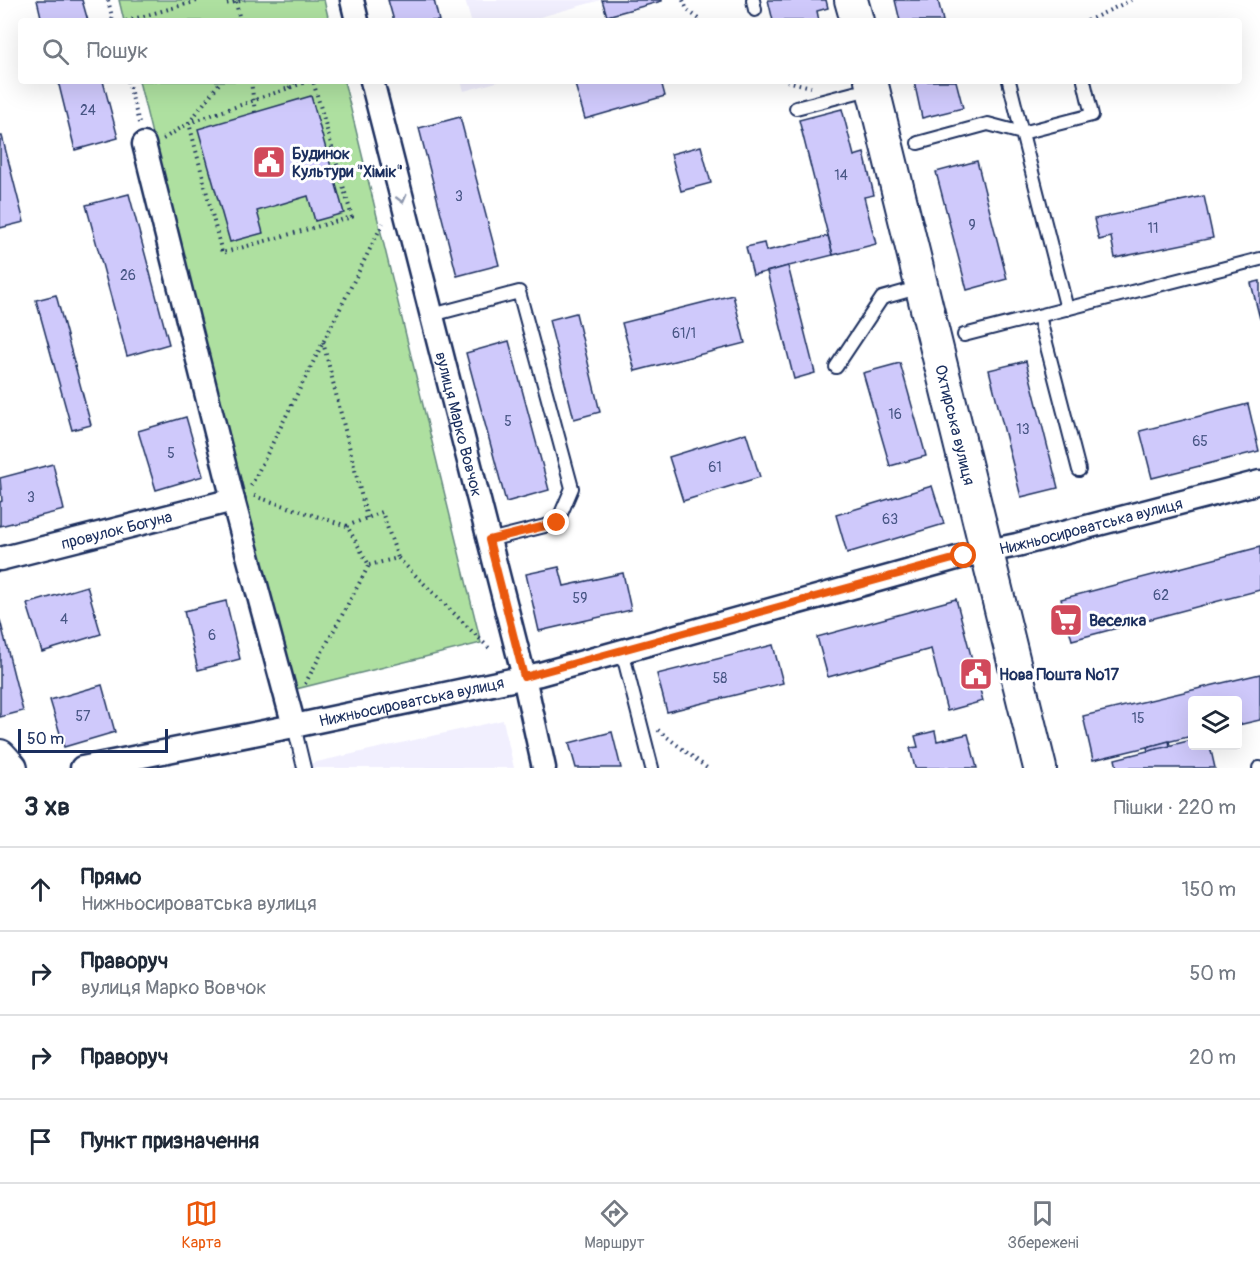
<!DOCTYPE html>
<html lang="uk">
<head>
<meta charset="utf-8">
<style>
	body { margin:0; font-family:Pangolin,sans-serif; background:#f2f2f3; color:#1f2937 }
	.controls { position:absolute; right:18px; bottom:18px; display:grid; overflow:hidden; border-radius:6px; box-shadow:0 6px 24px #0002 }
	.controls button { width:54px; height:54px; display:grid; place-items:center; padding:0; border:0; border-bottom:2px solid #e0e1e3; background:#fff; color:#1f2937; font:30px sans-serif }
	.scale { position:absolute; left:18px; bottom:15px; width:150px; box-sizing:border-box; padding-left:6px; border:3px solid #1b2f5e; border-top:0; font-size:16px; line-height:21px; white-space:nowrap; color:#1b2f5e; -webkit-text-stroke:4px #fff; paint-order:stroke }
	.stop { position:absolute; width:18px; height:18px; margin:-14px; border:4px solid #ea580c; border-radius:50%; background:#fff }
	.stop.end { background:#ea580c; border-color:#fff; box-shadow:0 2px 6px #0008 }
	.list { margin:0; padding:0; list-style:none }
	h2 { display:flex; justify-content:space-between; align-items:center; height:78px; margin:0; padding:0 24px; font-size:26px }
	h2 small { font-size:20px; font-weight:400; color:#747a83 }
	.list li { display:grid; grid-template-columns:39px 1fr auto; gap:18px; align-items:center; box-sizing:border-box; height:84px; padding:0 24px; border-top:2px solid #e0e1e3 }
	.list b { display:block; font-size:22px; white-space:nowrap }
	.list p { margin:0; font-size:20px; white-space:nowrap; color:#747a83 }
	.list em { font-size:20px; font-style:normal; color:#747a83 }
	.icon { flex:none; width:33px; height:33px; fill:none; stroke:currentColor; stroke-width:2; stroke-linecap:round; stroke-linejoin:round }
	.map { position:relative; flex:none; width:1260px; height:768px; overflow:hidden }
	.search { position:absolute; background:#fff; box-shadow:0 6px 24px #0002; left:18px; right:18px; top:18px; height:66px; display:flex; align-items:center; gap:15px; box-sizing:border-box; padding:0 21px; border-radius:6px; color:#747a83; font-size:22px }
	.sheet { height:414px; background:#fff }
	nav { display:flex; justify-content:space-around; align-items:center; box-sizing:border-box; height:84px; border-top:2px solid #e0e1e3; background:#fff; font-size:16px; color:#747a83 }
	nav a { display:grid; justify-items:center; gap:3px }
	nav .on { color:#ea580c }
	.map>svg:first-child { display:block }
	.built { fill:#f1effe }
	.green { fill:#aee0a0; stroke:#64887f; stroke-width:1.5 }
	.building { fill:#cfc9fb; stroke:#1b2f5e; stroke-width:1.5 }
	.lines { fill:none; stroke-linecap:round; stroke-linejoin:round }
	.lane-casing { stroke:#1b2f5e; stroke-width:16 }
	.street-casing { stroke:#1b2f5e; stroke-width:27 }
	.secondary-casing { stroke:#1b2f5e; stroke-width:36 }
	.path { stroke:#1b2f5e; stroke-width:4; stroke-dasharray:1.5 4.5; stroke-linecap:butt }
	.lane { stroke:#fff; stroke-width:12 }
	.street { stroke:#fff; stroke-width:22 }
	.secondary { stroke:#fff; stroke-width:32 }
	.oneway { stroke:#8d97ae }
	.route { stroke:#ea580c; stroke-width:8 }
	.labels { text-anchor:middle; stroke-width:6; stroke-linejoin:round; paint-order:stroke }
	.number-label { font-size:14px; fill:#485685 }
	.poi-label { font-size:16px; font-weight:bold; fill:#1b2f5e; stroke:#fff; text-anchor:start }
	.street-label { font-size:16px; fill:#1b2f5e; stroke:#fff }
</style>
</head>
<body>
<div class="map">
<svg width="1260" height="768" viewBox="0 0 1260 768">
	<rect width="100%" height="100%" fill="#fff"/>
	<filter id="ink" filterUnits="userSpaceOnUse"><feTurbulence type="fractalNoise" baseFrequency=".0167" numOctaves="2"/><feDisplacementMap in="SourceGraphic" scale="12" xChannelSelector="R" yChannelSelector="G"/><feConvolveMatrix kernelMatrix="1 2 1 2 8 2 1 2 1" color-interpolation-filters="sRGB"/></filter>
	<g filter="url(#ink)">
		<g class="built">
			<polygon points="465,0 601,0 533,19 533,21 471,21"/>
			<polygon points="461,81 500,81 464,91"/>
			<polygon points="503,720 514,768 290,768"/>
		</g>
		<g class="green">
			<polygon points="119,0 324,0 329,21 124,21"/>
			<polygon points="139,81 344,81 481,643 288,691"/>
		</g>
		<g class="building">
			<polygon points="37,0 82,0 88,21 42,21"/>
			<polygon points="388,0 434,0 439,21 394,21"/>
			<polygon points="602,0 662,0 662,1 607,16"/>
			<polygon points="768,0 826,0 828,8 817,11 819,21 773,21"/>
			<polygon points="895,0 938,0 943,21 900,21"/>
			<polygon points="58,81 103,81 118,138 75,150"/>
			<polygon points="574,81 661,81 665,96 585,119"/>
			<polygon points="914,81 956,81 963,108 922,118"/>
			<polygon points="311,96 344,213 315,221 308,196 257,211 263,233 230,242 198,129"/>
			<polygon points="842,109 854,156 864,153 874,195 864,197 876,244 833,255 799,120"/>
			<polygon points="460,117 499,265 457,276 419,128"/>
			<polygon points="0,136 2,136 24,222 0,228"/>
			<polygon points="701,146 711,183 681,191 671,154"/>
			<polygon points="977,161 1007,279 967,290 936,172"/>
			<polygon points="129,194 169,344 127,356 86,205"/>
			<polygon points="1204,196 1213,238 1115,258 1111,237 1099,240 1094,219"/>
			<polygon points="828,236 833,255 753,275 746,247 764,243 766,251"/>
			<polygon points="788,266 815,373 794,379 767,272"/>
			<polygon points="1260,281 1260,319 1251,283"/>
			<polygon points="56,295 91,425 72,430 36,300"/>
			<polygon points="733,295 745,343 635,371 622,323"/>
			<polygon points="576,313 600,412 574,419 549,320"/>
			<polygon points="509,341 549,490 506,502 466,353"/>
			<polygon points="1026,361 1058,488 1021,497 989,370"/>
			<polygon points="900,363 926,456 890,466 863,373"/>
			<polygon points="1248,404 1259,451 1152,478 1140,431"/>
			<polygon points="186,417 203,476 156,490 138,431"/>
			<polygon points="746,433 760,477 683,501 669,457"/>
			<polygon points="53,464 64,510 0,526 0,502 2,501 0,478"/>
			<polygon points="932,486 944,524 847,553 836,515"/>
			<polygon points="1260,547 1260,590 1072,640 1061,599"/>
			<polygon points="559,567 564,586 623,573 631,610 539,631 526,574"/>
			<polygon points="87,586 101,634 42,652 27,604"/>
			<polygon points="956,599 983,701 947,711 931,649 828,677 817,637"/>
			<polygon points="226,601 240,659 198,670 184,611"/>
			<polygon points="0,620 23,711 0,717"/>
			<polygon points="773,645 783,683 667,712 657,674"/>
			<polygon points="1260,674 1260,720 1238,725 1238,700 1192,700 1192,736 1093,760 1083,716"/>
			<polygon points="102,685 115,732 64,747 50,700"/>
			<polygon points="935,731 937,741 968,734 977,768 915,768 910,748 918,747 915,736"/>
			<polygon points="612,732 621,768 576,768 569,743"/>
			<polygon points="1192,740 1192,746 1210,746 1215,768 1117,768 1115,759"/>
			<polygon points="1169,741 1170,746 1148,751 1147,747"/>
		</g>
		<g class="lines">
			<defs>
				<g id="lane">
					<polyline points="753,0 755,10"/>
					<polyline points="1009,81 1022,133 1092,115 1084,81"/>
					<polyline points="796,108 873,88"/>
					<polyline points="918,143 988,124 1022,133 1067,309"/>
					<polyline points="432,315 519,292 572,488 557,523 489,540"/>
					<polyline points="1039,316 1079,470"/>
					<polyline points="964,335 1260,259"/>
					<polyline points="836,367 882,298 921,287"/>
					<polyline points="622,651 652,768"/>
					<polyline points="294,726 304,768"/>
					<polyline points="1259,768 1260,768"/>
				</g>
				<g id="street">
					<polyline points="352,0 357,21"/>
					<path id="s1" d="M372 81 524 677 544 768"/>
					<polyline points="144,144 233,500 294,726"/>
					<path id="s2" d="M0 559 233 500"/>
					<path id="s3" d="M82 768 294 726 540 674 964 556 1017 545 1260 482"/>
				</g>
				<g id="secondary">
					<polyline points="851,0 857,21"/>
					<path id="s4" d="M871 81 1040 768"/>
					<polyline points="0,756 11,768"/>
				</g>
			</defs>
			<use href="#lane" class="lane-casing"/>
			<use href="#street" class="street-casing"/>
			<use href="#secondary" class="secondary-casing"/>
			<g class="path">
				<polyline points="108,0 113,21"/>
				<polyline points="224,0 225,4 245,0"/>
				<polyline points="683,0 687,10 702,21"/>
				<polyline points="236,2 240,21"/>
				<polyline points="126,21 201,0"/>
				<polyline points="1087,21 1131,0"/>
				<polyline points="128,81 140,127"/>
				<polyline points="251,81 255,112"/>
				<polyline points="309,81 189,123 222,253 352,217 313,81"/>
				<polyline points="787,81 811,87"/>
				<polyline points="289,88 295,81"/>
				<polyline points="163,139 189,123 221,81"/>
				<polyline points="323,342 367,518"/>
				<polyline points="251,486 383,223"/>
				<polyline points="254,496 347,526 369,565 305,684"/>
				<polyline points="347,526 382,512 398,558"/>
				<polyline points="369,565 398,558 491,650"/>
				<polyline points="658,730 707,768"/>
			</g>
			<use href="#lane" class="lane"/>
			<use href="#street" class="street"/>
			<use href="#secondary" class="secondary"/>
		</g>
		<defs><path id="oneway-chevron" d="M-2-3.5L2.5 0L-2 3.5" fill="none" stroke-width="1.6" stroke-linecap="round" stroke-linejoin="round" transform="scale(1.5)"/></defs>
		<use class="oneway" href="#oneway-chevron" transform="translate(402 199) rotate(75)"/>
	</g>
	<g class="lines" filter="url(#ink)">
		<polyline class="route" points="557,523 489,540 524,677 964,556"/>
	</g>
	<defs>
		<symbol id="civic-square" viewBox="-11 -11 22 22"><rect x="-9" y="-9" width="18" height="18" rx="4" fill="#d1495b" stroke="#fff"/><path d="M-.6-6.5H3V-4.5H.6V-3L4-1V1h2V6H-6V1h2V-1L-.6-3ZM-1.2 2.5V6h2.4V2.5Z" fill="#fff"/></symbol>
		<symbol id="supermarket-square" viewBox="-11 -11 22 22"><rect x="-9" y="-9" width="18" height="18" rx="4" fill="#d1495b" stroke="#fff"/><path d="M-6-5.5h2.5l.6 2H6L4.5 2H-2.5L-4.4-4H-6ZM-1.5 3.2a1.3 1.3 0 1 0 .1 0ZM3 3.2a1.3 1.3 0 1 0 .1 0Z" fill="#fff"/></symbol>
	</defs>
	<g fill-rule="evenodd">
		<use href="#civic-square" x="250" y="143" width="38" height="38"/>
		<use href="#supermarket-square" x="1047" y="601" width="38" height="38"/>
		<use href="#civic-square" x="957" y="655" width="38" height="38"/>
	</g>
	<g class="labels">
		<g class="number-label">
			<text x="88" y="115">24</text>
			<text x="841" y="180">14</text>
			<text x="459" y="201">3</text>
			<text x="972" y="230">9</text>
			<text x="1153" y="233">11</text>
			<text x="128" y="280">26</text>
			<text x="684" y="338">61/1</text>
			<text x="895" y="419">16</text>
			<text x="508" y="426">5</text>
			<text x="1023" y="434">13</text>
			<text x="1200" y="446">65</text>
			<text x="171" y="458">5</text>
			<text x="715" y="472">61</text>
			<text x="31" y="502">3</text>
			<text x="890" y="524">63</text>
			<text x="1161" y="600">62</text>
			<text x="580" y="603">59</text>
			<text x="64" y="624">4</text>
			<text x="212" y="640">6</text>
			<text x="720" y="683">58</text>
			<text x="83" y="721">57</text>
			<text x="1138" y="723">15</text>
		</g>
		<g class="poi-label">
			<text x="292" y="159">Будинок<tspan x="292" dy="18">Культури "Хімік"</tspan></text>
			<text x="1089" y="626">Веселка</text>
			<text x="999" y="680">Нова Пошта №17</text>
		</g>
		<g class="street-label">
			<text dy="6" stroke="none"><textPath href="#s1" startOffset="354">вулиця Марко Вовчок</textPath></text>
			<text dy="6" stroke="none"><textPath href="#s4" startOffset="354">Охтирська вулиця</textPath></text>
			<text dy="6" stroke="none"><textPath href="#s3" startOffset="1038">Нижньосироватська вулиця</textPath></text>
			<text dy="6" stroke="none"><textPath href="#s2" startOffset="120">провулок Богуна</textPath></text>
			<text dy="6" stroke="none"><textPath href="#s3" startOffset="336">Нижньосироватська вулиця</textPath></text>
		</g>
	</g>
</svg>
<div class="controls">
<button><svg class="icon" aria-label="layers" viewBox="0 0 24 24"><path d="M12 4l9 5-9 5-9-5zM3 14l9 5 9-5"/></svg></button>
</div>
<div class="scale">50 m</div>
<div class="stop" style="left:964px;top:556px"></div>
<div class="stop end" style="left:557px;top:523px"></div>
<div class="search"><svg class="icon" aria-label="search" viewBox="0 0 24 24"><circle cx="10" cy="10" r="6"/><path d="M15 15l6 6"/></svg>Пошук</div>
</div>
<section class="sheet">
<h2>3 хв<small>Пішки · 220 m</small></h2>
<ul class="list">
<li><svg class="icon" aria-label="ahead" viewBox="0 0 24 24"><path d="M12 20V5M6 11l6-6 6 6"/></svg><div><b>Прямо</b><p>Нижньосироватська вулиця</p></div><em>150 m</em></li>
<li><svg class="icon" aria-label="right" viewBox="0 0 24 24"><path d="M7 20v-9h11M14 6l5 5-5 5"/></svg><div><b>Праворуч</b><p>вулиця Марко Вовчок</p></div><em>50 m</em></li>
<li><svg class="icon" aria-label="right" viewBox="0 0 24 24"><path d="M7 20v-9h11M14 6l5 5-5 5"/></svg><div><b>Праворуч</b></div><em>20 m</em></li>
<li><svg class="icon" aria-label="arrive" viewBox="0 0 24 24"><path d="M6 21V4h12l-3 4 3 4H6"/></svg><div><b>Пункт призначення</b></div></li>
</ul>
</section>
<nav>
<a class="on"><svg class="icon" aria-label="map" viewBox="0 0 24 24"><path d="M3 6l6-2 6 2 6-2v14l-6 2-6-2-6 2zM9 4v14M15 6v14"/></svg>Карта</a>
<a><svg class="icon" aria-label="directions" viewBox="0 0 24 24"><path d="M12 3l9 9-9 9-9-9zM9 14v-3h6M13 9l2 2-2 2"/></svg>Маршрут</a>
<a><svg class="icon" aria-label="saved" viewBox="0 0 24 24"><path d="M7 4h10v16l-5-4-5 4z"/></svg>Збережені</a>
</nav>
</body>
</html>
